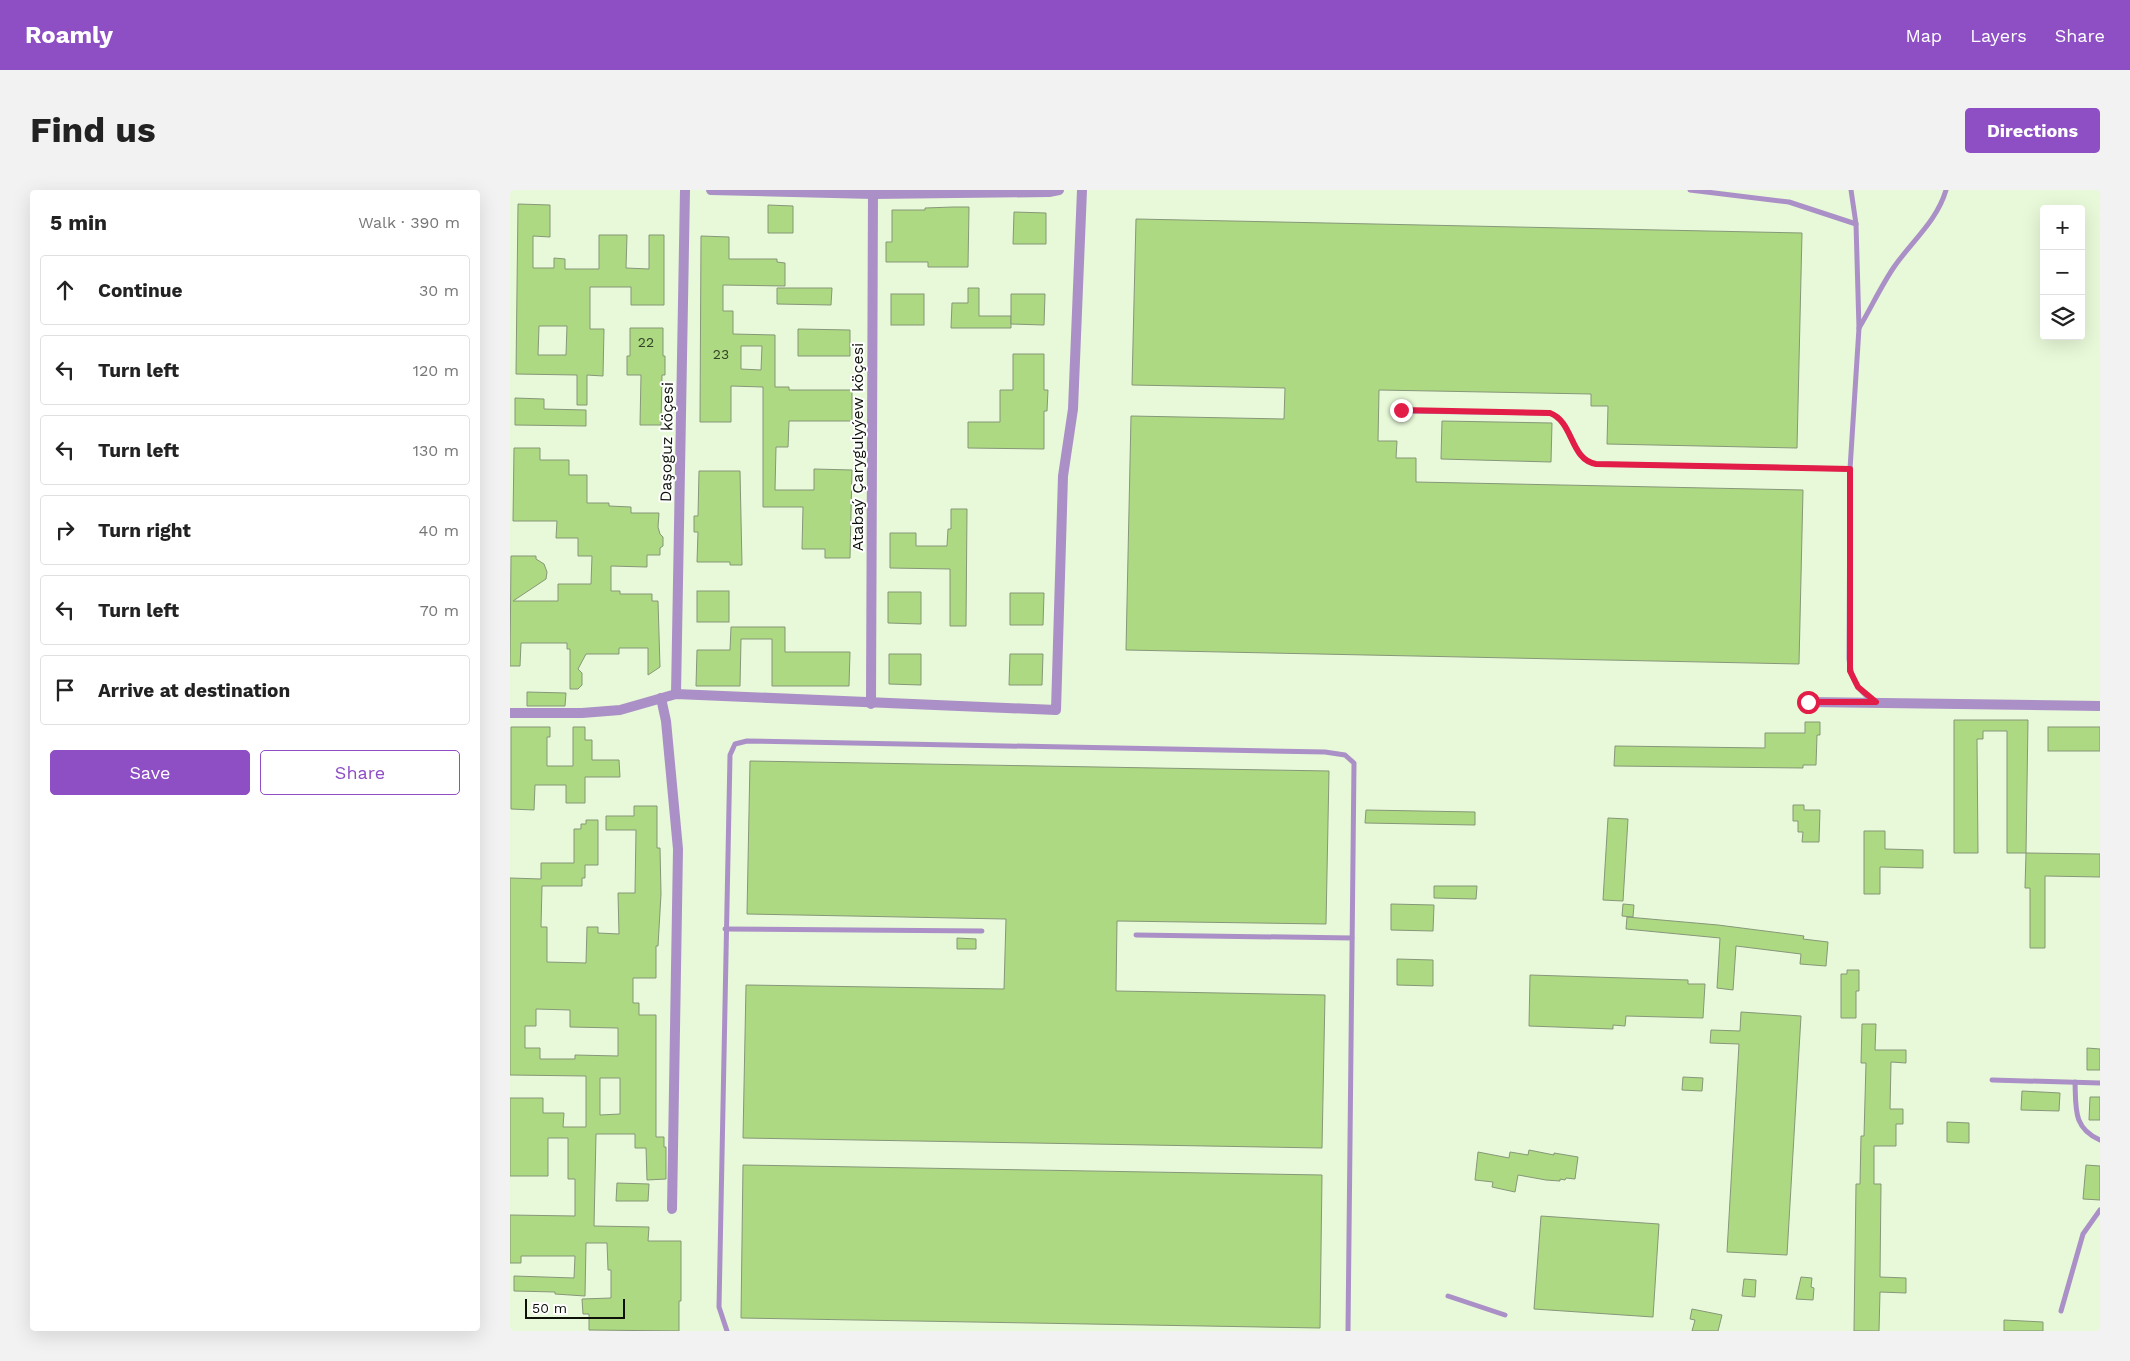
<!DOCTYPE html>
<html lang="en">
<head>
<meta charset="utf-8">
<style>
	body { margin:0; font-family:"Work Sans",sans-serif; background:#f2f2f2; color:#222 }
	.controls { position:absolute; right:15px; top:15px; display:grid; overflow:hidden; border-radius:5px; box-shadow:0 5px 20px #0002 }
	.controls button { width:45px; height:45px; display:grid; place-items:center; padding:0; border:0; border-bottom:1px solid #e0e0e0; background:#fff; color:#222; font:25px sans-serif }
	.scale { position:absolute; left:15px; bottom:12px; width:100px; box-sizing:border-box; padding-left:5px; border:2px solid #0c1207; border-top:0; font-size:14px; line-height:18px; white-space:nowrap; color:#0c1207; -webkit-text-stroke:4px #fff; paint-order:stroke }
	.stop { position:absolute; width:15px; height:15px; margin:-11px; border:4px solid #e11d48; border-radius:50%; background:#fff }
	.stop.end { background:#e11d48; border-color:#fff; box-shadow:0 1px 5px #0008 }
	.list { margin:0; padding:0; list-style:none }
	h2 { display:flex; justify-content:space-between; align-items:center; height:65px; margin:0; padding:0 20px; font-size:21px }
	h2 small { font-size:16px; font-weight:400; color:#767676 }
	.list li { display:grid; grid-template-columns:32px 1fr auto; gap:15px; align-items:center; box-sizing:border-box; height:70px; margin:0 10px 10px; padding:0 10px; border:1px solid #e0e0e0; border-radius:5px }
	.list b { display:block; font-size:19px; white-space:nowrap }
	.list em { font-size:16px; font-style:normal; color:#767676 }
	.actions { display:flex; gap:10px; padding:15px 20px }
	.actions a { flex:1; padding:11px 0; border:1px solid #8e4ec4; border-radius:5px; text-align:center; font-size:18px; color:#8e4ec4 }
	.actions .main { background:#8e4ec4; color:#fff }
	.icon { flex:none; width:28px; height:28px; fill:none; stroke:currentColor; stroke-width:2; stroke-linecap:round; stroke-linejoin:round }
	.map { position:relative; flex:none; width:1590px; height:1141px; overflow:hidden; border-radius:5px }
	header { display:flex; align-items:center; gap:30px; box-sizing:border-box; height:70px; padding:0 25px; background:#8e4ec4; color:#fff }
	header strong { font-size:24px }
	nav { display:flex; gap:28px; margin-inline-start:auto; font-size:18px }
	.intro { display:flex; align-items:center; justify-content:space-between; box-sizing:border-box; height:120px; padding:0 30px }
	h1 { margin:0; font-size:35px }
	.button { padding:12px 22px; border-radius:5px; background:#8e4ec4; color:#fff; font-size:18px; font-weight:700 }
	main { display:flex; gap:30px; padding:0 30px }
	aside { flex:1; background:#fff; border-radius:5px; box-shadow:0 5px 20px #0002 }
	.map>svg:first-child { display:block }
	.building { fill:#acd981; stroke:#879779; fill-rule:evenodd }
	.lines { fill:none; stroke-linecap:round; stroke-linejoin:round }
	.lane { stroke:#aa90c6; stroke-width:5 }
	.street { stroke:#aa90c6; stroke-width:10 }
	.route { stroke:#e11d48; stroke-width:6 }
	.labels { text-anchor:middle; stroke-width:4; stroke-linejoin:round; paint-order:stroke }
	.number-label { font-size:14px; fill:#344426 }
	.street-label { font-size:16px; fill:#0c1207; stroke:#fff }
</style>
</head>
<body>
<header>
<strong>Roamly</strong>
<nav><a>Map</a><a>Layers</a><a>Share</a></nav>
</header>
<div class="intro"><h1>Find us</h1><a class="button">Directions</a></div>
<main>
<aside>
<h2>5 min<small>Walk · 390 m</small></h2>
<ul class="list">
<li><svg class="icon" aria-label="ahead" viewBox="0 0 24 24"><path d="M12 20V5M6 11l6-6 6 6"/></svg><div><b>Continue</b></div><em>30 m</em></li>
<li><svg class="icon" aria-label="left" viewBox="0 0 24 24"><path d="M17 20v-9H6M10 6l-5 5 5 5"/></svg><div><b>Turn left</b></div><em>120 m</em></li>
<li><svg class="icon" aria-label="left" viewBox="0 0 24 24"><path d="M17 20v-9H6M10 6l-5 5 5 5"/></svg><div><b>Turn left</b></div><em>130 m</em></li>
<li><svg class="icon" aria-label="right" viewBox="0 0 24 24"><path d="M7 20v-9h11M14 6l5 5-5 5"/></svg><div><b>Turn right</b></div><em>40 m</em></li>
<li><svg class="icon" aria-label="left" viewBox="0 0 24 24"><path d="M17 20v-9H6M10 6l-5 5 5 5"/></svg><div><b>Turn left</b></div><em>70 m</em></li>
<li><svg class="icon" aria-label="arrive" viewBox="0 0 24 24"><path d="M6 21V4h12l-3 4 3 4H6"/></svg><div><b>Arrive at destination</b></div></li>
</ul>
<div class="actions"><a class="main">Save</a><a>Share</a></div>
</aside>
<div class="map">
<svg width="1590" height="1141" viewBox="0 0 1590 1141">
	<rect width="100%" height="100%" fill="#e7f9d8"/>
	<g class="building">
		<path d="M8 14 40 15V47L23 46V78H44V68L55 69V79H89V45H117L116 78 139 79V45H154V115H121V97H80V139H94L93 186 77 185V215H67V185L6 184ZM29 136H57L56 165H28Z"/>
		<polygon points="258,15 283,16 283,43 258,43"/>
		<polygon points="443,17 459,17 458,77 418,77 418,72 376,72 376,52 382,52 382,20 415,20 415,18"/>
		<polygon points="504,22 536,23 536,54 503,54"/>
		<polygon points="626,29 1292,43 1287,258 1097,254 1098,216 1081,216 1081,204 869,200 868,251 887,251 886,268 906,268 906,292 1293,300 1289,474 616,460 621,226 774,229 775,198 622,195"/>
		<path d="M191 46 219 47V69H267V72L275 73V96L213 95V121H223V144L265 145V197H279V200H342V231H279L278 257H266L265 300H304V279L342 280 340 368H315V359H292L293 317H253V197L221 196V232H190ZM231 156H252L251 180 231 179Z"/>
		<polygon points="267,98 322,98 321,115 267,114"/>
		<polygon points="458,98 469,98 469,126 501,126 501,138 441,138 442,113 458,113"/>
		<rect x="381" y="104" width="33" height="31"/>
		<polygon points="501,104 535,104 534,135 501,134"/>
		<polygon points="120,138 153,138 153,166 155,166 155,185 152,185 151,235 130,235 131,185 117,185 117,166 120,166"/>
		<polygon points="288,139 340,140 340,166 288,166"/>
		<polygon points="503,164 534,164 534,200 538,200 537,221 534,221 534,259 458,258 458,232 490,232 490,200 503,200"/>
		<polygon points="5,208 34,209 34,219 76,220 76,236 5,235"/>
		<polygon points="932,231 1042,233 1041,272 931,269"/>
		<polygon points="4,258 30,258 30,270 59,270 59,285 77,285 77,313 99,313 99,316 121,317 121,323 149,323 148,337 150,344 153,347 153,356 150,358 150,365 137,365 137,377 101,376 101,401 110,401 110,404 142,404 142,411 148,411 150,477 138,485 138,458 109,458 109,464 76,464 68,479 72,483 72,495 68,499 60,499 60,459 57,459 57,453 11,453 10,476 0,476 1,366 26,366 26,369 34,374 37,382 36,389 3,411 48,411 48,394 81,394 82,366 68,366 68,348 46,348 47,331 3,331"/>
		<polygon points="189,281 230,281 232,375 220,375 220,372 187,372 188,342 184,342 184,326 188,326"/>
		<polygon points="441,319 457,319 456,436 440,436 440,379 380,378 380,343 406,343 406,356 437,356 438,339 441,339"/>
		<rect x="187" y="401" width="32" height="31"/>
		<polygon points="378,402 411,402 411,434 378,433"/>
		<polygon points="500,403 534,403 533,435 500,435"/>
		<polygon points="221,437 275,437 275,462 340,462 339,496 262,496 262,449 231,449 230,496 186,496 187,460 220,460"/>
		<polygon points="379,464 411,464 411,495 379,494"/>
		<polygon points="500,464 533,464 532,495 499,495"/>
		<polygon points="17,502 56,503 55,516 17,516"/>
		<polygon points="1444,530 1518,530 1516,663 1590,664 1590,687 1535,686 1535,758 1520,758 1520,698 1515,698 1516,663 1497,663 1497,541 1473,541 1473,549 1467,549 1468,663 1444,663"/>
		<polygon points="1295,532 1310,532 1310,545 1307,545 1306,575 1293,575 1293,578 1104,576 1105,556 1255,558 1255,543 1295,543"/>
		<polygon points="1,537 40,537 40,547 37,547 37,576 63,576 63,537 75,537 75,550 82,550 82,570 109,570 110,587 75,587 75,613 56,613 56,595 25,595 24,620 1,619"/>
		<rect x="1538" y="537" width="52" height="24"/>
		<polygon points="240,571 819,581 816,734 607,731 606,801 815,805 812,958 233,948 236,795 494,799 496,729 237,724"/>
		<polygon points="1283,615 1294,615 1294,620 1310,620 1309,652 1292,652 1293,642 1288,642 1288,631 1283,631"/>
		<path d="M124 616H147V658H150L151 704 148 756H146V788H123V813H129V825H146V947H154V957H156V989L137 990 136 958H125V944H86L84 1036 139 1037 138 1051H171V1111H169V1141L79 1140V1124H73L72 1109 101 1108V1080H98L97 1053H76L75 1106 45 1104V1102L4 1101V1086L64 1088 65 1066H11V1073H0V1025L65 1026V989H58V948H38V986H0V908H33V923H54L53 937H76V886L0 885V688L31 689V673H64V639H71V634H76V630H88V675H75V688H72V696H32L31 737H37V772L76 773 77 737H88V743L109 744 108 703H125L126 640H96V626H124ZM26 819 60 820V837L108 838V866L65 865V869H30V858H15V836H26ZM90 888H110V924L90 925Z"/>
		<polygon points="856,620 965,622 965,635 855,633"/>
		<polygon points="1098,628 1118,629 1113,711 1093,710"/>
		<polygon points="1354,641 1375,641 1375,659 1413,660 1413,678 1370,677 1370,704 1354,704"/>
		<polygon points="924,696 967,696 966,709 924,708"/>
		<polygon points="881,714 924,715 923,741 881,740"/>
		<polygon points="1113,714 1124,715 1123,727 1112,726"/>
		<polygon points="1117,727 1208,735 1294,746 1293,749 1318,752 1316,776 1290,774 1291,764 1226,756 1223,800 1207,798 1210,748 1116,739"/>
		<polygon points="447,748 466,749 466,759 447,759"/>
		<polygon points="887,769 923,770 923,796 887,795"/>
		<polygon points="1337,780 1349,780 1349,801 1346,801 1346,828 1331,828 1331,784 1337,784"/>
		<polygon points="1020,785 1178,790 1178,794 1195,794 1193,828 1116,826 1115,836 1103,835 1103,839 1019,836"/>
		<polygon points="1231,822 1291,826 1277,1065 1217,1062 1229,854 1200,853 1201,840 1230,841"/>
		<polygon points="1352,834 1366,834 1365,860 1396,860 1396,873 1381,872 1380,919 1393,919 1393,934 1386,934 1386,956 1364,956 1364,994 1371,994 1370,1087 1396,1088 1396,1103 1370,1102 1369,1141 1344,1141 1346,994 1350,994 1351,946 1354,946 1356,873 1351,873"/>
		<polygon points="1577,858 1590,859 1590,880 1577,880"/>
		<polygon points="1173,887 1193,888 1192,901 1172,900"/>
		<polygon points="1512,901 1550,903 1549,921 1511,920"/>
		<polygon points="1580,907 1590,907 1590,930 1579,930"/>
		<polygon points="1437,932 1459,933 1459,953 1437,952"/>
		<polygon points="1019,960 1044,965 1044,963 1068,967 1065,989 1056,988 1055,990 1050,989 1050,991 1036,990 1008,985 1005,1002 982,997 983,992 965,990 968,962 999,968 1000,962 1018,965"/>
		<polygon points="233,975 812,985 810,1138 231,1128"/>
		<polygon points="1576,975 1590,976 1590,1010 1573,1009"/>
		<polygon points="107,993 139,994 138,1011 106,1011"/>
		<polygon points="1031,1026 1149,1034 1143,1127 1024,1119"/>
		<polygon points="1291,1087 1302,1088 1301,1097 1304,1098 1303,1110 1286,1109"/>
		<polygon points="1234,1089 1246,1090 1245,1107 1232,1106"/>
		<polygon points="1182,1119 1212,1125 1208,1141 1182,1141 1185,1130 1180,1129"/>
		<polygon points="1494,1130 1533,1132 1533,1141 1494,1141"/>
	</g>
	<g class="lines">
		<g class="lane">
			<polyline points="1180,0 1279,12 1346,34"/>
			<path d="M1341 0 1346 34 1349 138 1340 279 1339 469C1341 488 1347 500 1363 511"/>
			<path d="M1349 138C1361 118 1371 96 1384 77 1402 51 1427 31 1436 0"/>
			<path d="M891 221 1040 223C1064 232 1060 270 1086 274L1340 279"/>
			<polyline points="215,739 472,741"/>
			<polyline points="626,745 842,748"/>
			<polyline points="1482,890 1590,893"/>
			<path d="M1565 892C1566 919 1563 938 1590 950"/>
			<polyline points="938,1106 995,1125"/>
			<polyline points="1551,1121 1573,1044 1590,1020"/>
			<polyline points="217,1141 209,1117 220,565 225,554 237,551 815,562 835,565 844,573 838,1141"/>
		</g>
		<g class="street">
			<polyline points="201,0 363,4 539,2 549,0"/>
			<polyline points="166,504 175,0"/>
			<polyline points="151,508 156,531 168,659 162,1019"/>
			<polyline points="1298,512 1590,516"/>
			<polyline points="361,514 363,0"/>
			<polyline points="0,523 72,523 110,520 166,504 546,520 553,286 563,219 572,0"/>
		</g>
	</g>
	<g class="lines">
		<path class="route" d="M891 220 1040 223C1064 232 1060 270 1086 274L1340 279V481L1348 497 1366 512H1298"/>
	</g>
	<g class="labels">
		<g class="number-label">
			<text x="136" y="157">22</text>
			<text x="211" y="169">23</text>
		</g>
		<g class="street-label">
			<text transform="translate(156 252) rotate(-89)" y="6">Daşoguz köçesi</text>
			<text transform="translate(347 257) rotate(-90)" y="6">Atabaý Çarygulyýew köçesi</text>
		</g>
	</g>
</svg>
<div class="controls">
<button>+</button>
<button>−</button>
<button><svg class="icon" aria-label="layers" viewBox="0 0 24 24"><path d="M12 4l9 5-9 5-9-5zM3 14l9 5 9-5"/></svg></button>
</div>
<div class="scale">50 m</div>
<div class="stop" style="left:1298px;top:512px"></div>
<div class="stop end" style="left:891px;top:220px"></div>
</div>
</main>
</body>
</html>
